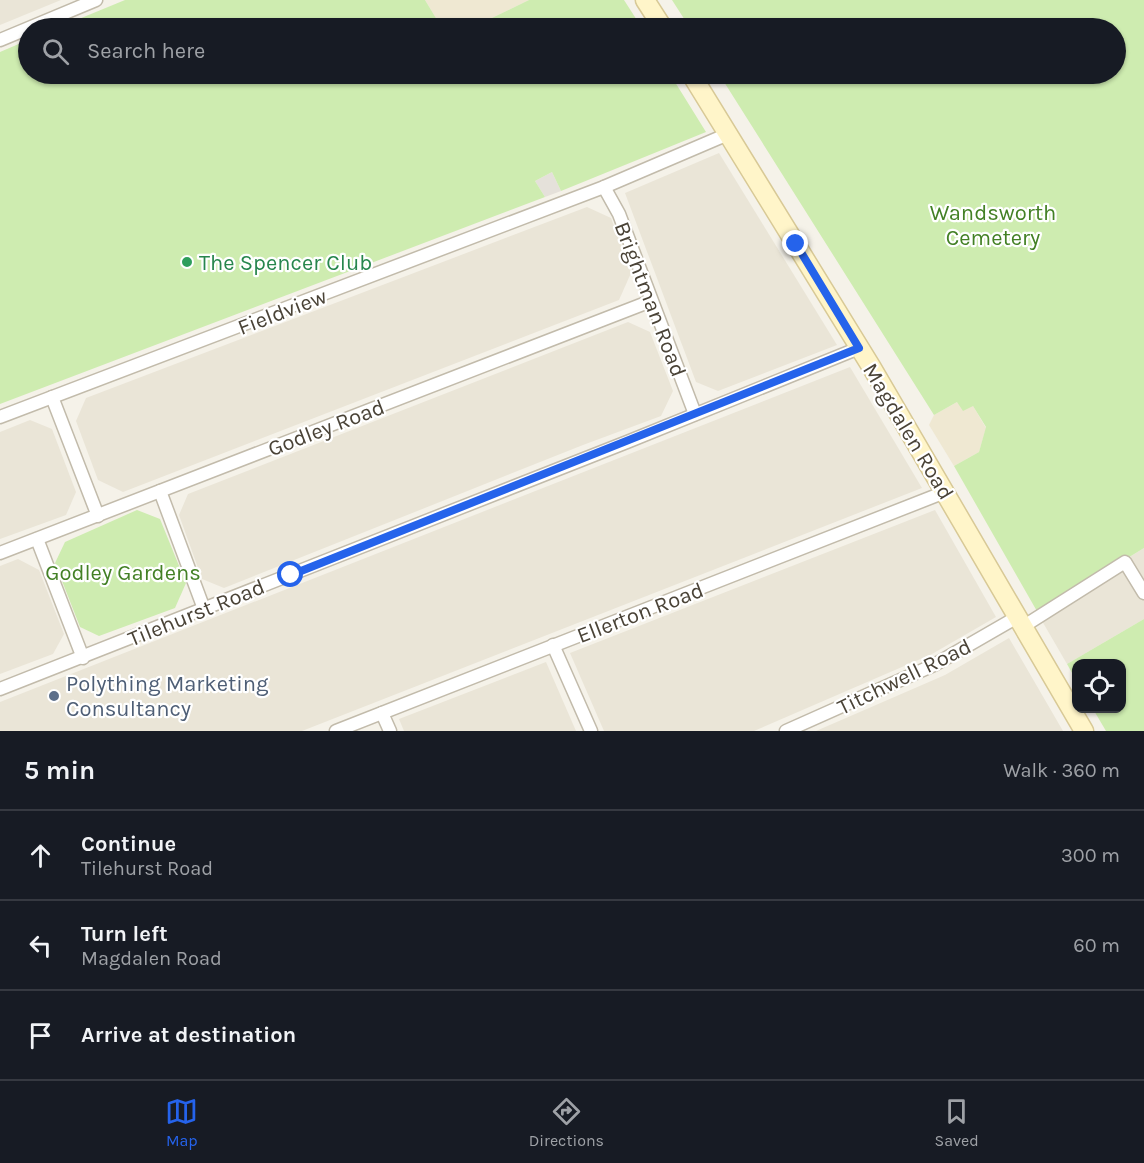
<!DOCTYPE html>
<html lang="en">
<head>
<meta charset="utf-8">
<style>
	body { margin:0; font-family:Karla,sans-serif; background:#20242c; color:#f1f3f6 }
	.controls { position:absolute; right:18px; bottom:18px; display:grid; overflow:hidden; border-radius:12px; box-shadow:0 2px 4px #0004 }
	.controls button { width:54px; height:54px; display:grid; place-items:center; padding:0; border:0; border-bottom:2px solid #363941; background:#171b24; color:#f1f3f6; font:30px sans-serif }
	.stop { position:absolute; width:18px; height:18px; margin:-14px; border:4px solid #2563eb; border-radius:50%; background:#fff }
	.stop.end { background:#2563eb; border-color:#fff; box-shadow:0 2px 6px #0008 }
	.list { margin:0; padding:0; list-style:none }
	h2 { display:flex; justify-content:space-between; align-items:center; height:78px; margin:0; padding:0 24px; font-size:26px }
	h2 small { font-size:20px; font-weight:400; color:#9ea1a6 }
	.list li { display:grid; grid-template-columns:39px 1fr auto; gap:18px; align-items:center; box-sizing:border-box; height:90px; padding:0 24px; border-top:2px solid #363941 }
	.list b { display:block; font-size:22px; white-space:nowrap }
	.list p { margin:0; font-size:20px; white-space:nowrap; color:#9ea1a6 }
	.list em { font-size:20px; font-style:normal; color:#9ea1a6 }
	.icon { flex:none; width:33px; height:33px; fill:none; stroke:currentColor; stroke-width:2; stroke-linecap:round; stroke-linejoin:round }
	.map { position:relative; flex:none; width:1144px; height:731px; overflow:hidden }
	.search { position:absolute; background:#171b24; box-shadow:0 2px 4px #0004; left:18px; right:18px; top:18px; height:66px; display:flex; align-items:center; gap:15px; box-sizing:border-box; padding:0 21px; border-radius:33px; color:#9ea1a6; font-size:22px }
	.sheet { height:348px; background:#171b24 }
	nav { display:flex; justify-content:space-around; align-items:center; box-sizing:border-box; height:84px; border-top:2px solid #363941; background:#171b24; font-size:16px; color:#9ea1a6 }
	nav a { display:grid; justify-items:center; gap:3px }
	nav .on { color:#2563eb }
	.map>svg:first-child { display:block }
	.residential { fill:#eae5d7 }
	.industrial { fill:#e5e1da }
	.education { fill:#efe8d2 }
	.green { fill:#ceecb0 }
	.lines { fill:none; stroke-linecap:round; stroke-linejoin:round }
	.street-casing { stroke:#c2bbab; stroke-width:15 }
	.secondary-casing { stroke:#d8c996; stroke-width:21 }
	.street { stroke:#fff; stroke-width:12 }
	.secondary { stroke:#fff5c9; stroke-width:18 }
	.route { stroke:#2563eb; stroke-width:8 }
	.leisure-dot { fill:#2e9e5b; stroke:#fff; stroke-width:2 }
	.service-dot { fill:#5c6f8a; stroke:#fff; stroke-width:2 }
	.labels { text-anchor:middle; stroke-width:4.5; stroke-linejoin:round; paint-order:stroke }
	.park-label { font-size:22px; fill:#438025; stroke:#fff }
	.leisure-label { font-size:22px; fill:#27864d; stroke:#fff; text-anchor:start }
	.street-label { font-size:22px; fill:#4a4337; stroke:#fff }
	.service-label { font-size:22px; fill:#4e5e75; stroke:#fff; text-anchor:start }
</style>
</head>
<body>
<div class="map">
<svg width="1144" height="731" viewBox="0 0 1144 731">
	<rect width="100%" height="100%" fill="#f5f2e9"/>
	<g class="residential">
		<polygon points="0,0 61,0 0,25"/>
		<polygon points="719,153 837,345 718,391 696,382 625,193"/>
		<polygon points="587,207 611,218 631,273 619,300 123,492 98,480 76,421 86,398"/>
		<polygon points="628,322 650,332 673,391 661,416 583,445 224,588 202,579 179,515 188,494"/>
		<polygon points="850,367 922,488 302,731 0,731 0,702"/>
		<polygon points="30,420 52,429 76,492 66,515 0,539 0,432"/>
		<polygon points="935,510 996,617 932,654 754,731 604,731 570,653"/>
		<polygon points="1144,548 1144,619 1067,664 1038,614"/>
		<polygon points="18,559 39,570 64,634 53,654 0,674 0,566"/>
		<polygon points="1009,638 1063,731 816,731 945,675"/>
		<polygon points="546,662 576,731 404,731 399,719"/>
	</g>
	<polygon class="industrial" points="552,172 561,191 545,197 535,181"/>
	<g class="education">
		<polygon points="425,0 529,0 471,28 442,28"/>
		<polygon points="957,402 973,406 986,428 979,452 954,466 929,425 934,415"/>
	</g>
	<g class="green">
		<polygon points="125,0 425,0 442,28 57,28"/>
		<polygon points="529,0 624,0 642,28 471,28"/>
		<polygon points="672,0 1144,0 1144,548 1038,613 954,466 979,452 986,427 973,406 963,411 957,402 934,415 719,74 1116,74 1116,28 690,28"/>
		<polygon points="28,40 28,74 670,74 706,132 561,191 552,172 535,181 545,197 0,404 0,52"/>
		<polygon points="137,510 160,519 186,583 175,608 99,636 80,627 55,563 65,542"/>
		<polygon points="1144,619 1144,731 1106,731 1093,709 1122,708 1122,664 1076,664 1076,680 1067,664"/>
	</g>
	<g class="lines">
		<defs>
			<g id="street">
				<polyline points="0,40 96,0"/>
				<polyline points="604,187 619,214 695,414"/>
				<polyline points="52,397 98,516"/>
				<polyline points="0,417 604,187 728,134"/>
				<polyline points="160,491 204,609"/>
				<polyline points="37,539 83,658"/>
				<polyline points="0,553 651,301"/>
				<polyline points="1024,626 1125,562 1144,593"/>
				<polyline points="553,645 591,731"/>
				<polyline points="0,689 627,442 859,348"/>
				<polyline points="382,713 390,731"/>
				<polyline points="336,731 945,492"/>
				<polyline points="786,731 934,665 1019,616"/>
			</g>
			<g id="secondary">
				<polyline points="645,0 663,28"/>
				<polyline points="691,74 872,368 1084,731"/>
			</g>
		</defs>
		<use href="#street" class="street-casing"/>
		<use href="#secondary" class="secondary-casing"/>
		<use href="#street" class="street"/>
		<use href="#secondary" class="secondary"/>
	</g>
	<g class="lines">
		<polyline class="route" points="291,575 859,348 796,244"/>
	</g>
	<circle class="leisure-dot" cx="187" cy="262" r="6"/>
	<circle class="service-dot" cx="54" cy="696" r="6"/>
	<g class="labels">
		<g class="park-label">
			<text x="993" y="220">Wandsworth<tspan x="993" dy="25">Cemetery</tspan></text>
			<text x="123" y="580">Godley Gardens</text>
		</g>
		<g class="leisure-label">
			<text x="199" y="270">The Spencer Club</text>
		</g>
		<g class="street-label">
			<text transform="translate(651 299) rotate(69)" y="8">Brightman Road</text>
			<text transform="translate(282 311) rotate(-21)" y="8">Fieldview</text>
			<text transform="translate(326 427) rotate(-21)" y="8">Godley Road</text>
			<text transform="translate(909 431) rotate(59)" y="8">Magdalen Road</text>
			<text transform="translate(196 612) rotate(-22)" y="8">Tilehurst Road</text>
			<text transform="translate(640 612) rotate(-21)" y="8">Ellerton Road</text>
			<text transform="translate(904 676) rotate(-26)" y="8">Titchwell Road</text>
		</g>
		<g class="service-label">
			<text x="66" y="691">Polything Marketing<tspan x="66" dy="25">Consultancy</tspan></text>
		</g>
	</g>
</svg>
<div class="controls">
<button><svg class="icon" aria-label="locate" viewBox="0 0 24 24"><circle cx="12" cy="12" r="6"/><path d="M12 2v4M12 18v4M2 12h4M18 12h4"/></svg></button>
</div>
<div class="stop" style="left:291px;top:575px"></div>
<div class="stop end" style="left:796px;top:244px"></div>
<div class="search"><svg class="icon" aria-label="search" viewBox="0 0 24 24"><circle cx="10" cy="10" r="6"/><path d="M15 15l6 6"/></svg>Search here</div>
</div>
<section class="sheet">
<h2>5 min<small>Walk · 360 m</small></h2>
<ul class="list">
<li><svg class="icon" aria-label="ahead" viewBox="0 0 24 24"><path d="M12 20V5M6 11l6-6 6 6"/></svg><div><b>Continue</b><p>Tilehurst Road</p></div><em>300 m</em></li>
<li><svg class="icon" aria-label="left" viewBox="0 0 24 24"><path d="M17 20v-9H6M10 6l-5 5 5 5"/></svg><div><b>Turn left</b><p>Magdalen Road</p></div><em>60 m</em></li>
<li><svg class="icon" aria-label="arrive" viewBox="0 0 24 24"><path d="M6 21V4h12l-3 4 3 4H6"/></svg><div><b>Arrive at destination</b></div></li>
</ul>
</section>
<nav>
<a class="on"><svg class="icon" aria-label="map" viewBox="0 0 24 24"><path d="M3 6l6-2 6 2 6-2v14l-6 2-6-2-6 2zM9 4v14M15 6v14"/></svg>Map</a>
<a><svg class="icon" aria-label="directions" viewBox="0 0 24 24"><path d="M12 3l9 9-9 9-9-9zM9 14v-3h6M13 9l2 2-2 2"/></svg>Directions</a>
<a><svg class="icon" aria-label="saved" viewBox="0 0 24 24"><path d="M7 4h10v16l-5-4-5 4z"/></svg>Saved</a>
</nav>
</body>
</html>
